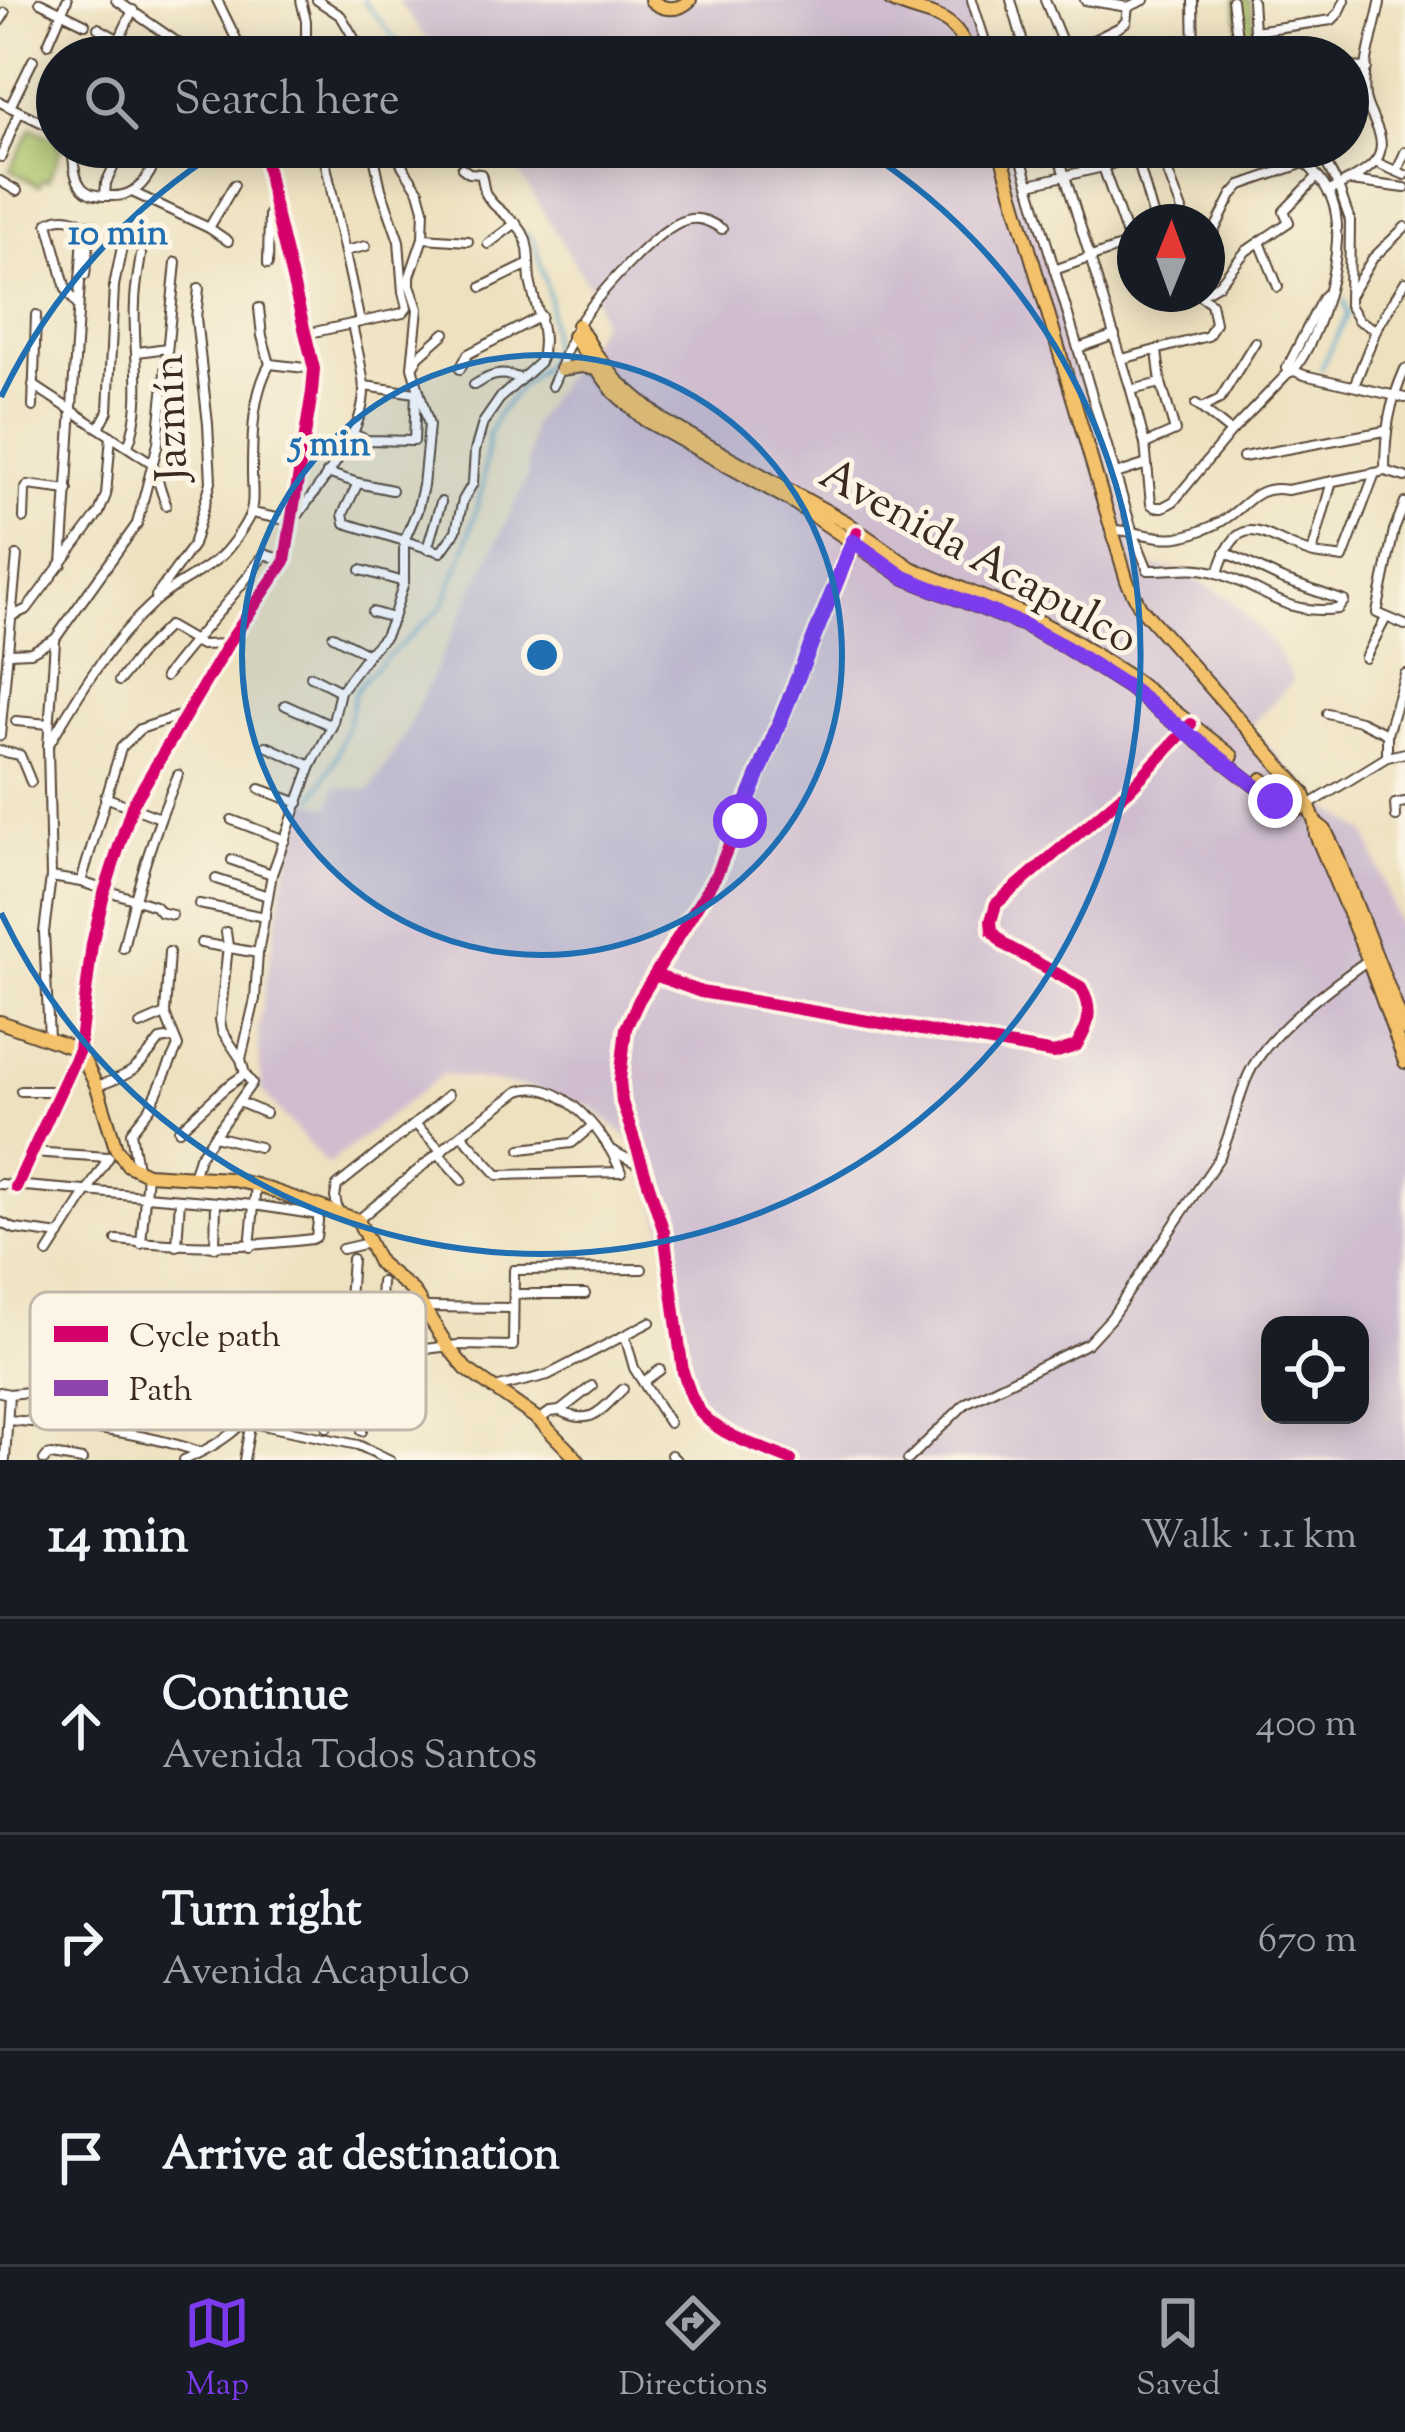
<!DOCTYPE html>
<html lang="en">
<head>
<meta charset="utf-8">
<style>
	body { margin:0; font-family:"Sorts Mill Goudy",serif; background:#20242c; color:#f1f3f6 }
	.controls { position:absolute; right:36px; bottom:36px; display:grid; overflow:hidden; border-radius:24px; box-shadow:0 6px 30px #0003 }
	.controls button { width:108px; height:108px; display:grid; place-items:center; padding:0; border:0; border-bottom:3px solid #363941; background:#171b24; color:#f1f3f6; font:60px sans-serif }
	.compass { position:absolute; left:1117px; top:204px; width:108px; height:108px; border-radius:50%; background:#171b24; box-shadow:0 6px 30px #0003; rotate:1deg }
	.stop { position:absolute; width:36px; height:36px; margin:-27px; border:9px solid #7c3aed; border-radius:50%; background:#fff }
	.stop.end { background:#7c3aed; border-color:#fff; box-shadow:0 3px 12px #0008 }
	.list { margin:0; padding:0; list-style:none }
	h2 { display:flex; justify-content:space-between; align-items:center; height:156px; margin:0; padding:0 48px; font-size:51px }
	h2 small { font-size:39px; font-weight:400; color:#9ea1a6 }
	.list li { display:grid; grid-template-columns:78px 1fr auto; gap:36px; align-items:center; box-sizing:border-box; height:216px; padding:0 48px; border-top:3px solid #363941 }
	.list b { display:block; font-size:45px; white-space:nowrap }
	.list p { margin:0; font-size:39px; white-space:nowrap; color:#9ea1a6 }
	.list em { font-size:39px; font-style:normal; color:#9ea1a6 }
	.icon { flex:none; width:66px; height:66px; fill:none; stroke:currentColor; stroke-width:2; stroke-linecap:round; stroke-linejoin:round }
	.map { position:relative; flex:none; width:1405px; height:1460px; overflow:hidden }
	.search { position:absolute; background:#171b24; box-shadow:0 6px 30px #0003; left:36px; right:36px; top:36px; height:132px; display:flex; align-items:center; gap:30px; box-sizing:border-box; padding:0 42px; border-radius:66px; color:#9ea1a6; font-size:45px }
	.sheet { height:804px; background:#171b24 }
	nav { display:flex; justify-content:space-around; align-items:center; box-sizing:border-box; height:168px; border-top:3px solid #363941; background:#171b24; font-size:33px; color:#9ea1a6 }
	nav a { display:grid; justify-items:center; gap:6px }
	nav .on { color:#7c3aed }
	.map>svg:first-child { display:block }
	.industrial { fill:#cfbdcf; fill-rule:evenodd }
	.green { fill:#a8c166; stroke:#727642; stroke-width:3 }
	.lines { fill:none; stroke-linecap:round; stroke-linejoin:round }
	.stream { stroke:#51a5cd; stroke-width:3 }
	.minor-casing { stroke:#564536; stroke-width:12 }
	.major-casing { stroke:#564536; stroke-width:16 }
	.minor { stroke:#fff; stroke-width:8 }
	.major { stroke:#f4c26a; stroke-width:12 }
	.quiet { stroke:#8e44ad; stroke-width:9; stroke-dasharray:18 9; stroke-linecap:butt }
	.cycleway-casing { stroke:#fcf5e5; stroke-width:20 }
	.cycleway { stroke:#d6006c; stroke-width:12 }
	.route { stroke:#7c3aed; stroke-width:15 }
	.ring { fill:none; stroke:#1f6fb2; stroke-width:6 }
	.labels { text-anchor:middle; stroke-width:10; stroke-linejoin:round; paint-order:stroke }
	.street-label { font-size:45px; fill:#3b2a1e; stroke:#fcf5e5 }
	.key { fill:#fcf5e5; stroke:#c2b8a9; stroke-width:3 }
	.key-label { font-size:33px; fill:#3b2a1e }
	.centre { fill:#1f6fb2; stroke:#fcf5e5; stroke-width:6 }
	.ring-label { font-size:36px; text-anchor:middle; font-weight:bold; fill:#1f6fb2; stroke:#fcf5e5; stroke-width:10; stroke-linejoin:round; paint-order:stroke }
</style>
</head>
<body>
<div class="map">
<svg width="1405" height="1460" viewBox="0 0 1405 1460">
	<rect width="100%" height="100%" fill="#fcf5e5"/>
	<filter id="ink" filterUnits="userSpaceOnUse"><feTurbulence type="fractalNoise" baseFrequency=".00833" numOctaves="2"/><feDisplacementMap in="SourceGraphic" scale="24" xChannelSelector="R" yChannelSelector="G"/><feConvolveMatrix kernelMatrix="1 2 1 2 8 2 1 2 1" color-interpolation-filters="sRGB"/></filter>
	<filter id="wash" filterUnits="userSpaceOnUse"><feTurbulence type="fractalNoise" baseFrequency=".004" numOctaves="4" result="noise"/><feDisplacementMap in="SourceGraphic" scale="48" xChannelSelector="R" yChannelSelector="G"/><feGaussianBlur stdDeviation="2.7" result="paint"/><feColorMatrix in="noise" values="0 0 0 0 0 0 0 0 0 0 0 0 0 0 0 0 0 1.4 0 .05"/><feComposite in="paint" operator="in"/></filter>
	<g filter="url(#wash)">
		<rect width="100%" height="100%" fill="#ede1bf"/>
		<g class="industrial">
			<polygon points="397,0 969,0 986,57 441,57"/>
			<path d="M503 147H1012L1073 351 1147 567 1176 569 1230 599 1275 647 1293 681 1250 726 1319 802 1367 833 1405 944V1460H795L715 1422 698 1399 680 1350 667 1239 638 1146 591 1107 531 1088 443 1074 327 1165 261 1090 258 1032 282 888 304 799 330 807 335 787 370 790 401 741 527 478 532 425 601 323 595 296ZM1270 1325H1360V1415H1270Z"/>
		</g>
		<g class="green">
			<polygon points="1235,0 1249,0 1261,57 1243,57"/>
			<polygon points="32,128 57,140 57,147 62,147 48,181 43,179 39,186 10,170"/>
		</g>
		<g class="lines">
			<g class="stream">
				<polyline points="363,0 410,57"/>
				<polyline points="458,147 469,168"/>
				<polyline points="1321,369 1348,314 1344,300"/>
				<polyline points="314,798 336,757 349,721 354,694 367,676 442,607 464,552 482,489 489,434 498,414 521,386 543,367 551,351 550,300 534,240 526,233"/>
			</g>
		</g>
	</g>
	<g filter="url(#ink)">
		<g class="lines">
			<defs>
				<g id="minor">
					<polyline points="116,0 177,42 189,57"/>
					<polyline points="217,0 245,57"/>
					<polyline points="301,0 306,21 306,57"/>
					<polyline points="317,0 341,16 365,57"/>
					<polyline points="972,0 990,57"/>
					<polyline points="1011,0 1027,57"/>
					<polyline points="1045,0 1067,54"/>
					<polyline points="1085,0 1128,7 1144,0"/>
					<polyline points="1193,0 1194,57"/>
					<polyline points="1232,0 1240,57"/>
					<polyline points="1252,0 1254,31 1263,57"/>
					<polyline points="40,2 85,24"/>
					<polyline points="0,21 5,13"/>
					<polyline points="98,28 137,50"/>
					<polyline points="1254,31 1332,20 1339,13 1345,0"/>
					<polyline points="48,44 67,0"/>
					<polyline points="111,57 133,10"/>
					<polyline points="1059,57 1118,28 1126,22 1128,7"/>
					<polyline points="1348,67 1367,68"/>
					<polyline points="0,102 57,130"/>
					<polyline points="10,107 33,60"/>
					<path d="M72 147C74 159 73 176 81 186 87 195 98 196 108 196 142 198 150 174 162 147"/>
					<polyline points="322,147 360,322"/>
					<path d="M1018 147 1132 530 1148 570C1171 571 1191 565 1214 572 1262 586 1282 616 1338 609L1344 601"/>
					<polyline points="1056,147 1131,390 1145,444 1151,504 1155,507 1163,507 1174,501 1231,432 1287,374 1293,371"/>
					<polyline points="1242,147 1243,147"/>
					<path d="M1292 147C1305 163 1325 181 1332 200 1349 242 1321 337 1293 371"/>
					<polyline points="1318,147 1338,186 1350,220 1349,305 1358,320 1376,330"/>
					<polyline points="1,157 19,112"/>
					<polyline points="1375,162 1405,175"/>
					<polyline points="1103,167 1135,259"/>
					<polyline points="1397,171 1405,152"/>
					<polyline points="0,181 17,191"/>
					<polyline points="1351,181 1405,188"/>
					<polyline points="1030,184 1103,167 1136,155 1155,222"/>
					<path d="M1328 192C1343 182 1376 171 1380 152 1385 133 1368 115 1365 97 1361 71 1375 29 1380 3"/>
					<polyline points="134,193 209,228 228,241"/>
					<polyline points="105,196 106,183 123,147"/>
					<polyline points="1169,222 1181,215 1182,210 1162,157 1176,147"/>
					<polyline points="209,228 234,185"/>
					<polyline points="1211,237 1232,195 1241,185 1304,163"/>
					<polyline points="423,238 468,241"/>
					<polyline points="1260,242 1278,287"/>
					<polyline points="488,244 516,223"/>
					<polyline points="345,251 366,246"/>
					<polyline points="268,264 269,214 273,207"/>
					<polyline points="1054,270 1135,242"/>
					<polyline points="85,275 91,224"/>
					<polyline points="482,287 529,264"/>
					<polyline points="1207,291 1219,284 1246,251 1289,222 1284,211 1316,178"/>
					<polyline points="1151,294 1154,301"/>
					<polyline points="1350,295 1373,258 1405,227"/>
					<polyline points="259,308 262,336 270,364"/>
					<polyline points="305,334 403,313 407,308 403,292 399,241 381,189 372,147"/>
					<polyline points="1078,348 1115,335"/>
					<polyline points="138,352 167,348"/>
					<polyline points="1122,359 1208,336 1215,323 1211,303 1198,294"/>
					<polyline points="270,364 314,369"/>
					<polyline points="413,366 419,356 445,333"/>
					<polyline points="1287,368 1304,375 1405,398"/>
					<polyline points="1287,368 1323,297 1328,292"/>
					<polyline points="460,369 468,354 541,316"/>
					<polyline points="33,385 152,463 166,505"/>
					<path d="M474 385C492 374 502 371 521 379"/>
					<polyline points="364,386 416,393"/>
					<path d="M552 386C562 367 567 343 578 325 595 298 656 228 686 220 700 216 710 222 722 229"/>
					<polyline points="1354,386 1376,330 1405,282"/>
					<polyline points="1131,390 1161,383"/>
					<polyline points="1196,404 1231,432"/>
					<polyline points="33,407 36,315"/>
					<polyline points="1202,408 1220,399 1255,342"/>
					<polyline points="99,428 108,411 114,286 123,242"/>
					<polyline points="353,434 367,440 414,441 416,393"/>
					<polyline points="1145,444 1175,431 1161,383 1157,351"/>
					<path d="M128 446C146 401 132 350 135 303 135 287 139 270 141 255"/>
					<polyline points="1243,457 1385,431"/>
					<path d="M1385 471C1385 431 1389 405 1405 369"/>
					<polyline points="327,473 358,483 392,490"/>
					<polyline points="1116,474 1147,464"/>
					<path d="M358 483 343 514 345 523 441 552 456 531 463 500 473 483 475 451 483 423 501 397 540 362C549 333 535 308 530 280 528 263 531 249 523 233 514 217 492 209 485 192 483 186 483 180 481 174L469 173 462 168"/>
					<polyline points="1405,503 1394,530 1377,613 1405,625"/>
					<path d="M252 513 291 521 299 514C323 479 364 434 364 390 363 368 356 345 352 324"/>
					<polyline points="24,518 25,490 28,485 68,490"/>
					<path d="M1113 530C1136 530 1155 540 1178 537 1191 535 1210 528 1222 521 1247 507 1254 484 1287 490L1385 471 1405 477"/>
					<polyline points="427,549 441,502"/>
					<polyline points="1225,552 1281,579 1344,601"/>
					<polyline points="1312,553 1332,481"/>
					<path d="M62 564 83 235 80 222C69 217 58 216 48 223L66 289 78 306"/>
					<polyline points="361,570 404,582"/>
					<path d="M1218 573C1240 500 1267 542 1314 554 1324 556 1334 556 1343 558L1375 473"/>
					<polyline points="156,596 193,545 211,482 208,424 196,318 199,288"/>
					<polyline points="372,612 393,618"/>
					<polyline points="12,616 27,609 99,513 106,495 111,436"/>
					<polyline points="333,636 368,654"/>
					<polyline points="9,653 31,652 55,639 137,524 158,443 176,262"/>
					<polyline points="1365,658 1386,618"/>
					<polyline points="311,676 340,691"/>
					<path d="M165 677C196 635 235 598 264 554L285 561"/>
					<polyline points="119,681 141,653 168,626 201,645 227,644"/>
					<polyline points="285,705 332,726"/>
					<polyline points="1327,713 1360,721 1387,734"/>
					<polyline points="16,721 49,724"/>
					<polyline points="0,736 17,556"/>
					<path d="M48 746C78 695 108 644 152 604 173 584 199 575 221 556 231 547 241 531 248 519 255 506 252 488 252 473 252 439 252 395 270 364"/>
					<polyline points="266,746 311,766"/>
					<polyline points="0,751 20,755 31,782"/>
					<polyline points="1387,757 1387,734 1405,674"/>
					<polyline points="260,789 299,803"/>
					<polyline points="105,797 160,818"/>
					<polyline points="1309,805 1387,757 1405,753"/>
					<polyline points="1396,817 1395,804 1405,802"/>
					<polyline points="232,820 285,840"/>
					<polyline points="232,860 272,874"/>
					<polyline points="51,877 81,882 155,906 160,912 172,915"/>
					<polyline points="216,879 268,896"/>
					<polyline points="81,882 121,748 140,729 185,714"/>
					<polyline points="199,904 265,917"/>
					<polyline points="226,932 228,946 220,1020 222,1031 240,1058"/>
					<polyline points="201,943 258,953"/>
					<path d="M123 948C136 888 154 831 178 775"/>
					<path d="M655 975 701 992 1054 1053 1076 1046C1089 1027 1094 1009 1081 987L1005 945 992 931 991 921 996 904 1130 789 1186 729"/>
					<polyline points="140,1025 165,1014"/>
					<polyline points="49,1039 44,932 51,877 48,746 55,641"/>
					<path d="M97 1086C133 1074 137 1070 160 1040L173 1038"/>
					<polyline points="21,1091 59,1091"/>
					<polyline points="239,1102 265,1113"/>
					<polyline points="415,1124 448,1095"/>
					<polyline points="179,1130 225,1088 245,1074"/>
					<polyline points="214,1136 259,1147"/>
					<polyline points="521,1149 572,1143 592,1126"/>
					<polyline points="613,1151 641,1166"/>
					<polyline points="31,1152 108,1157"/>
					<polyline points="439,1154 462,1180"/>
					<polyline points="137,1168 131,1132 150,1108 178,1046 165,1014 169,952"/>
					<polyline points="193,1177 199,1157 252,1083 245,1074 241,1059 255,999 258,953 272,874 311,766 332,726 340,691 368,654 385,636 393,618 404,582 404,541 417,511 423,486 429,425 412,367 418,309 410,285 410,276 423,238 424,209 419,191 403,167 393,147"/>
					<polyline points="0,1184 254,1205 319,1215"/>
					<polyline points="16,1187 79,1050 92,944 105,890 132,806 228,644 285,561 312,392 314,369 274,205 263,147"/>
					<polyline points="338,1211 335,1197 337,1186 415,1124 442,1151"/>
					<path d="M358 1220 461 1134 519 1091C562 1076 608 1137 621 1172L498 1175 461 1134"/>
					<polyline points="0,1222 15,1229 60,1235"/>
					<path d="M117 1240C188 1247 241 1248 312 1239L316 1237 319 1213"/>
					<polyline points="141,1244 147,1174"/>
					<polyline points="177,1246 180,1199"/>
					<polyline points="215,1247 216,1202"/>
					<polyline points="250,1247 256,1185"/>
					<polyline points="342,1249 368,1243"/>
					<polyline points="48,1253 109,1157"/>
					<polyline points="514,1294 585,1294"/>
					<polyline points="425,1307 513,1308"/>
					<polyline points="625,1336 634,1368 669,1423"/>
					<polyline points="405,1352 409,1299"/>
					<polyline points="345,1353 377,1355 458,1345 513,1346 514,1270 642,1269"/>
					<path d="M291 1362 317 1379 326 1376C328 1356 318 1344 299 1340"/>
					<polyline points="643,1382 660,1370"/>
					<polyline points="495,1388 548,1375 650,1322"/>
					<polyline points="0,1392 9,1394 38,1391 113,1394 358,1445 390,1460"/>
					<path d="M560 1411C592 1427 601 1410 623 1389"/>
					<polyline points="540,1419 550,1412 560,1411 592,1386"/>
					<path d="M8 1420C72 1425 139 1431 200 1452"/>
					<polyline points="327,1427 345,1353 352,1259"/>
					<polyline points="362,1431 377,1355 381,1282"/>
					<polyline points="671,1455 676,1460"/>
					<polyline points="5,1460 9,1394"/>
					<polyline points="44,1460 47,1456 51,1455 82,1460"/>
					<path d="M184 1460C205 1451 232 1436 247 1418 258 1406 264 1391 274 1379 285 1366 297 1358 299 1340L266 1317"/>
					<polyline points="244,1460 251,1421"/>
					<path d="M791 1460C764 1448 725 1438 704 1416 693 1405 688 1387 683 1372L664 1232 622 1102 620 1080 626 1028 639 1000 717 874 854 539"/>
					<path d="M908 1460 966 1403 1088 1343 1111 1318 1219 1158C1232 1133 1236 1104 1247 1078 1265 1034 1330 987 1368 960"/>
				</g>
				<g id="major">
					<path d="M651 0C663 11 679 11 690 0"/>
					<path d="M890 0C928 19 953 7 970 57"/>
					<polyline points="999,147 1127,581 1140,607 1303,792 1315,822 1316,835 1368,959 1405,1062"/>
					<polyline points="578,325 595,353 617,381 664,421 846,522 911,568 1029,616 1068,637 1133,679 1232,756"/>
					<polyline points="573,336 614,392 645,420 793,502 905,578 1024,625 1065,647 1128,687 1280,805 1297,810 1309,805"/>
					<polyline points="561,369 582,366 595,369"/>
					<polyline points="1262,779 1284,797 1290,807"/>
					<polyline points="1315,822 1325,830 1335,851 1405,1030"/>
					<polyline points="0,1022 79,1050 97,1087 116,1148 128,1165 147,1174 229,1179 256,1185 358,1220 379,1263 413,1291 448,1347 466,1369 539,1420 578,1460"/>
				</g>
			</defs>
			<use href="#minor" class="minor-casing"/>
			<use href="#major" class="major-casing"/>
			<use href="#minor" class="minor"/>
			<use href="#major" class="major"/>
			<polyline class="quiet" points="1319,149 1322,147"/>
			<defs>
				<g id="cycleway">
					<path d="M655 975 701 992 1054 1053 1076 1046C1089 1027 1094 1009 1081 987L1005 945 992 931 991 921 996 904 1130 789 1191 724"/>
					<polyline points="16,1187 79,1050 92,944 105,890 132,806 228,644 285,561 312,392 314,369 274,205 263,147"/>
					<path d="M791 1460C764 1448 725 1438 704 1416 693 1405 688 1387 683 1372L664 1232 622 1102 620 1080 626 1028 639 1000 717 874 857 532"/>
				</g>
			</defs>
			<use href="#cycleway" class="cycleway-casing"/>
			<use href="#cycleway" class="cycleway"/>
		</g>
	</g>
	<g class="lines" filter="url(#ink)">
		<polyline class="route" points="740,821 853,541 905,578 1024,625 1065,647 1128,687 1275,801"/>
	</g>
	<circle cx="542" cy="655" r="300" fill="#1f6fb2" fill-opacity=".12"/>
	<g class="ring">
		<circle cx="542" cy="655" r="300"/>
		<path d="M1 397A599 599 0 0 1 225 147M511 57A599 599 0 0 1 573 57M859 147A599 599 0 1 1 1 913"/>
	</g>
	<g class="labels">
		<g class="street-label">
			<text transform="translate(168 418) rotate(-92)" y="16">Jazmín</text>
			<text transform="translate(980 554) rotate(29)" y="16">Avenida Acapulco</text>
		</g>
	</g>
	<rect x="30" y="1292" width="396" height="138" rx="18" class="key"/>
	<rect x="54" y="1326" width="54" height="16" fill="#d6006c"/>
	<rect x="54" y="1380" width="54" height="16" fill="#8e44ad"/>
	<g class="key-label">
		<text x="129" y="1346">Cycle path</text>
		<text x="129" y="1400">Path</text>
	</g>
	<circle cx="542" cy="655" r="18" class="centre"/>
	<g class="ring-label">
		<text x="118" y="244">10 min</text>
		<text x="330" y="455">5 min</text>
	</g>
</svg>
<div class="controls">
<button><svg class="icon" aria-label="locate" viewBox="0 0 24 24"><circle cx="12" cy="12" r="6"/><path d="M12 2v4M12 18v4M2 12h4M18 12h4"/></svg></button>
</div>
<svg class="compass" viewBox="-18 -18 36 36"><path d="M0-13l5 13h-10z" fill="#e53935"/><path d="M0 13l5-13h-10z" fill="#9ea1a6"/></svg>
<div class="stop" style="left:740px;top:821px"></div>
<div class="stop end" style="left:1275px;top:801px"></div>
<div class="search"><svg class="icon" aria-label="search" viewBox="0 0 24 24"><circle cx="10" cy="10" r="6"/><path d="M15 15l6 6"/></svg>Search here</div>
</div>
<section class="sheet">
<h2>14 min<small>Walk · 1.1 km</small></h2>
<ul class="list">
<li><svg class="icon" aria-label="ahead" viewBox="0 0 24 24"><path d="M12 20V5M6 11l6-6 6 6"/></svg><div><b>Continue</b><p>Avenida Todos Santos</p></div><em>400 m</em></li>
<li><svg class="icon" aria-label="right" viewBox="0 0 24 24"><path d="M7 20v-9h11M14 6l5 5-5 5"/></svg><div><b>Turn right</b><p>Avenida Acapulco</p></div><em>670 m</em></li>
<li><svg class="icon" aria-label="arrive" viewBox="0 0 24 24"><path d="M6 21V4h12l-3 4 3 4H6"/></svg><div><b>Arrive at destination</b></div></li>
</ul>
</section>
<nav>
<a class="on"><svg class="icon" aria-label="map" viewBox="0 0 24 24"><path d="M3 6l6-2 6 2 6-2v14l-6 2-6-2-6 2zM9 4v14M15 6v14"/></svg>Map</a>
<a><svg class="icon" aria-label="directions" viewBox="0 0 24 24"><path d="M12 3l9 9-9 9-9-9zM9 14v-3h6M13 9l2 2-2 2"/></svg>Directions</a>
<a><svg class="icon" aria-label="saved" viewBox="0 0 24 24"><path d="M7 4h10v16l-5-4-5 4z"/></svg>Saved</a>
</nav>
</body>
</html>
